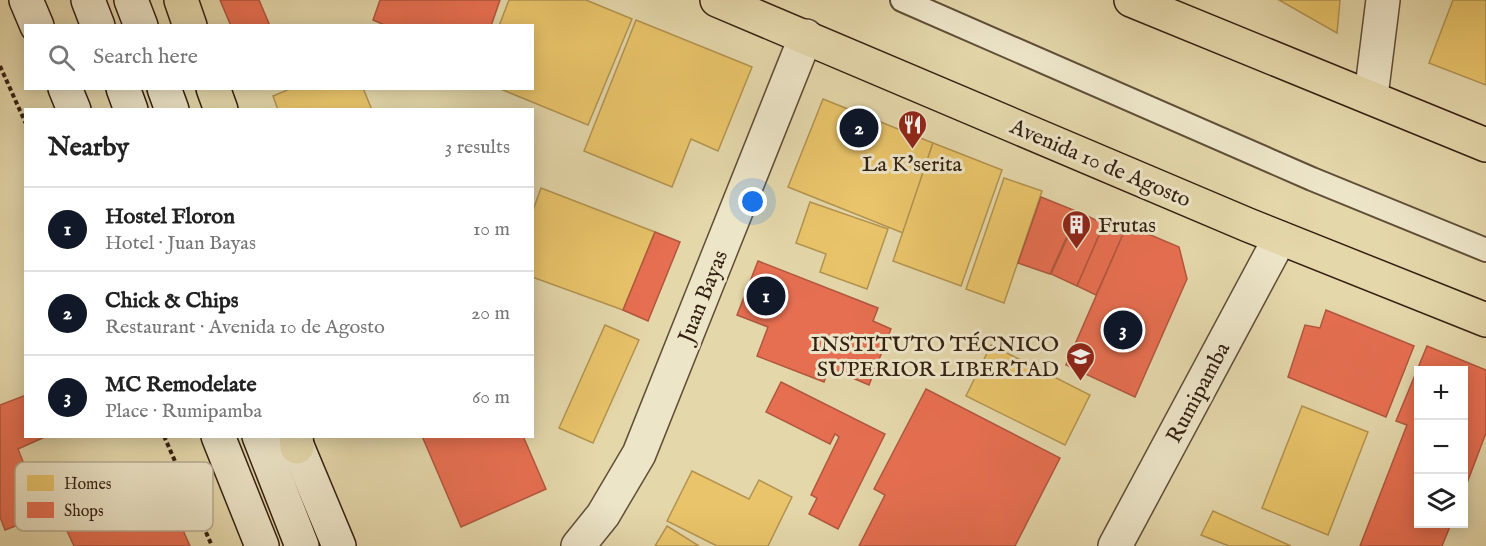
<!DOCTYPE html>
<html lang="en">
<head>
<meta charset="utf-8">
<style>
	body { margin:0; font-family:"IM FELL English",serif; background:#f6f6f6; color:#222 }
	.controls { position:absolute; right:18px; bottom:18px; display:grid; overflow:hidden; border-radius:0px; box-shadow:0 3px 15px #0003 }
	.controls button { width:54px; height:54px; display:grid; place-items:center; padding:0; border:0; border-bottom:2px solid #e0e0e0; background:#fff; color:#222; font:30px sans-serif }
	.you { position:absolute; left:753px; top:202px; width:21px; height:21px; margin:-15px; border:4px solid #fff; border-radius:50%; background:#1a73e8; box-shadow:0 0 0 9px #1a73e833 }
	.badge { display:grid; place-items:center; width:39px; height:39px; border-radius:50%; background:#111827; color:#fff; font-size:20px; font-weight:700 }
	.pin { position:absolute; translate:-50% -50%; border:3px solid #fff; box-shadow:0 2px 6px #0006 }
	.list { margin:0; padding:0; list-style:none }
	h2 { display:flex; justify-content:space-between; align-items:center; height:78px; margin:0; padding:0 24px; font-size:26px }
	h2 small { font-size:20px; font-weight:400; color:#767676 }
	.list li { display:grid; grid-template-columns:39px 1fr auto; gap:18px; align-items:center; box-sizing:border-box; height:84px; padding:0 24px; border-top:2px solid #e0e0e0 }
	.list b { display:block; font-size:22px; white-space:nowrap }
	.list p { margin:0; font-size:20px; white-space:nowrap; color:#767676 }
	.list em { font-size:20px; font-style:normal; color:#767676 }
	.icon { flex:none; width:33px; height:33px; fill:none; stroke:currentColor; stroke-width:2; stroke-linecap:round; stroke-linejoin:round }
	.map { position:relative; flex:none; width:1486px; height:546px; overflow:hidden }
	.search { position:absolute; background:#fff; box-shadow:0 3px 15px #0003; left:24px; top:24px; width:510px; height:66px; display:flex; align-items:center; gap:15px; box-sizing:border-box; padding:0 21px; border-radius:0px; color:#767676; font-size:22px }
	.panel { position:absolute; background:#fff; box-shadow:0 3px 15px #0003; left:24px; top:108px; width:510px; height:330px; border-radius:0px }
	.map>svg:first-child { display:block }
	.homes { fill:#e9c46a; stroke:#b39350; stroke-width:1.5 }
	.shops { fill:#e76f51; stroke:#b1573e; stroke-width:1.5 }
	.lines { fill:none; stroke-linecap:round; stroke-linejoin:round }
	.service-casing { stroke:#604e38; stroke-width:26 }
	.minor-casing { stroke:#604e38; stroke-width:36 }
	.tertiary-casing { stroke:#604e38; stroke-width:36 }
	.secondary-casing { stroke:#342012; stroke-width:36 }
	.primary-casing { stroke:#342012; stroke-width:36 }
	.path { stroke:#342012; stroke-width:4; stroke-dasharray:4.5 3; stroke-linecap:butt }
	.service { stroke:#ede5c8; stroke-width:22 }
	.minor { stroke:#ede5c8; stroke-width:33 }
	.tertiary { stroke:#ede5c8; stroke-width:33 }
	.secondary { stroke:#ede5c8; stroke-width:33 }
	.primary { stroke:#e4d7aa; stroke-width:33 }
	.labels { text-anchor:middle; stroke-width:6; stroke-linejoin:round; paint-order:stroke }
	.street-label { font-size:22px; fill:#342012; stroke:#ede5c8 }
	.poi-label { font-size:22px; fill:#342012; stroke:#ede5c8 }
	.key { fill:#ede5c8; stroke:#b6aa91; stroke-width:1.5 }
	.key-label { font-size:16px; fill:#342012 }
</style>
</head>
<body>
<div class="map">
<svg width="1486" height="546" viewBox="0 0 1486 546">
	<rect width="100%" height="100%" fill="#e4d7aa"/>
	<filter id="stains"><feTurbulence type="fractalNoise" baseFrequency=".00333" numOctaves="4"/><feColorMatrix values="0 0 0 0 .2 0 0 0 0 .09 0 0 0 0 .02 0 0 0 .5 -.17"/></filter>
	<radialGradient id="worn" r=".72"><stop offset=".6" stop-color="#630" stop-opacity="0"/><stop offset="1" stop-color="#630" stop-opacity=".3"/></radialGradient>
	<g class="homes">
		<polygon points="509,0 586,0 632,19 588,125 498,88 532,88 532,26 499,26"/>
		<polygon points="1279,0 1340,0 1337,33"/>
		<polygon points="1453,0 1486,0 1486,85 1429,63"/>
		<polygon points="636,20 752,67 718,151 691,139 672,187 584,151"/>
		<polygon points="292,88 363,88 372,110 278,110 273,96"/>
		<polygon points="823,99 933,143 903,233 788,187"/>
		<polygon points="933,143 1002,170 961,286 893,261"/>
		<polygon points="1004,178 1042,191 1004,303 966,289"/>
		<polygon points="541,188 655,232 623,310 532,277 532,213"/>
		<polygon points="810,202 888,229 867,289 820,272 826,254 796,243"/>
		<polygon points="758,265 792,278 773,326 740,314"/>
		<polygon points="605,325 639,340 593,443 559,428"/>
		<polygon points="991,345 1090,395 1065,445 966,396"/>
		<polygon points="1302,406 1368,432 1328,535 1262,508"/>
		<polygon points="692,471 749,499 759,480 792,497 768,546 717,546 667,521"/>
		<polygon points="1213,511 1291,546 1229,546 1201,535"/>
		<polygon points="667,526 699,546 655,546"/>
	</g>
	<g class="shops">
		<polygon points="220,0 259,0 270,26 231,26"/>
		<polygon points="380,0 500,0 491,26 387,26 373,20"/>
		<polygon points="1041,197 1078,212 1050,274 1018,263"/>
		<polygon points="1079,212 1104,224 1077,286 1051,274"/>
		<polygon points="1104,224 1124,233 1096,295 1077,286"/>
		<polygon points="1127,225 1179,247 1187,279 1135,397 1066,365"/>
		<polygon points="655,232 680,242 648,321 623,310"/>
		<polygon points="758,261 878,308 873,321 891,329 869,385 829,368 824,382 757,356 768,327 737,315"/>
		<polygon points="1326,310 1414,346 1386,417 1288,377 1305,325 1320,328"/>
		<polygon points="1427,346 1486,370 1486,433 1464,491 1464,370 1418,370 1418,524 1451,524 1442,546 1360,546 1407,425 1396,421"/>
		<polygon points="781,382 885,434 838,529 809,514 817,498 811,495 839,437 835,434 830,444 766,412"/>
		<polygon points="926,389 1060,458 1015,546 859,546 885,495 874,489"/>
		<polygon points="26,395 26,436 47,436 18,449 44,515 5,530 0,517 0,405"/>
		<polygon points="422,436 523,436 546,489 461,527"/>
		<polygon points="159,476 190,546 74,546 62,520"/>
	</g>
	<g class="lines">
		<defs>
			<polyline id="service" points="902,0 1312,179 1486,250"/>
			<g id="minor">
				<polyline points="1371,96 1383,0"/>
				<polyline points="578,546 603,515 639,454 806,36"/>
			</g>
			<polyline id="tertiary" points="1115,546 1280,238"/>
			<g id="secondary">
				<polyline points="26,0 37,26"/>
				<polyline points="88,0 98,26"/>
				<polyline points="131,0 141,26"/>
				<polyline points="65,88 74,110"/>
				<polyline points="123,88 131,110"/>
				<polyline points="164,88 172,110"/>
				<polyline points="218,436 262,546"/>
				<polyline points="259,436 302,546"/>
				<polyline points="293,436 339,546"/>
			</g>
			<g id="primary">
				<polyline points="181,0 190,26"/>
				<polyline points="717,0 1248,225 1486,320"/>
				<polyline points="1131,0 1486,145"/>
				<polyline points="213,88 221,110"/>
				<polyline points="296,436 297,447"/>
			</g>
		</defs>
		<use href="#service" class="service-casing"/>
		<use href="#minor" class="minor-casing"/>
		<use href="#tertiary" class="tertiary-casing"/>
		<use href="#secondary" class="secondary-casing"/>
		<use href="#primary" class="primary-casing"/>
		<g class="path">
			<polyline points="0,66 26,124"/>
			<polyline points="164,436 212,546"/>
		</g>
		<use href="#service" class="service"/>
		<use href="#minor" class="minor"/>
		<use href="#tertiary" class="tertiary"/>
		<use href="#secondary" class="secondary"/>
		<use href="#primary" class="primary"/>
	</g>
	<defs>
		<symbol id="restaurant-pin" viewBox="-11 -11 22 30"><path d="M0 17L-7.5 6A9.5 9.5 0 1 1 7.5 6Z" fill="#8f2418" stroke="#ede5c8"/><path d="M-5-6h1v4h1v-4h1v4h1v-4h1v5L-1.5 .5V6h-2V.5L-5-1ZM5-6V6H3V1.5H1.5Q1.5-4 5-6Z" fill="#fff"/></symbol>
		<symbol id="building-pin" viewBox="-11 -11 22 30"><path d="M0 17L-7.5 6A9.5 9.5 0 1 1 7.5 6Z" fill="#8f2418" stroke="#ede5c8"/><path d="M-4-6H4V6H1V3H-1V6H-4ZM-2.5-4.3h1.7v1.8h-1.7ZM.8-4.3h1.7v1.8H.8ZM-2.5-1h1.7V.8h-1.7ZM.8-1h1.7V.8H.8Z" fill="#fff"/></symbol>
		<symbol id="university-pin" viewBox="-11 -11 22 30"><path d="M0 17L-7.5 6A9.5 9.5 0 1 1 7.5 6Z" fill="#8f2418" stroke="#ede5c8"/><path d="M0-5L7-2L0 1L-7-2ZM-4 1L0 2.5L4 1V4Q0 6-4 4Z" fill="#fff"/></symbol>
	</defs>
	<g fill-rule="evenodd">
		<use href="#restaurant-pin" x="896" y="108" width="33" height="45"/>
		<use href="#building-pin" x="1060" y="208" width="33" height="45"/>
		<use href="#university-pin" x="1064" y="340" width="33" height="45"/>
	</g>
	<g class="labels">
		<g class="street-label">
			<text transform="translate(1101 162) rotate(23)" y="8">Avenida 10 de Agosto</text>
			<text transform="translate(702 296) rotate(-68)" y="8">Juan Bayas</text>
			<text transform="translate(1197 392) rotate(-62)" y="8">Rumipamba</text>
		</g>
		<g class="poi-label">
			<text x="912" y="171">La K'serita</text>
			<text x="1098" y="232" text-anchor="start">Frutas</text>
			<text x="1059" y="351" text-anchor="end">INSTITUTO TÉCNICO<tspan x="1059" dy="25">SUPERIOR LIBERTAD</tspan></text>
		</g>
	</g>
	<rect x="15" y="462" width="198" height="69" rx="9" class="key"/>
	<rect x="27" y="475" width="27" height="16" fill="#e9c46a"/>
	<rect x="27" y="502" width="27" height="16" fill="#e76f51"/>
	<g class="key-label">
		<text x="64" y="489">Homes</text>
		<text x="64" y="516">Shops</text>
	</g>
	<rect width="100%" height="100%" filter="url(#stains)"/>
	<rect width="100%" height="100%" fill="url(#worn)"/>
</svg>
<div class="controls">
<button>+</button>
<button>−</button>
<button><svg class="icon" aria-label="layers" viewBox="0 0 24 24"><path d="M12 4l9 5-9 5-9-5zM3 14l9 5 9-5"/></svg></button>
</div>
<div class="you"></div>
<div class="pin badge" style="left:766px;top:296px">1</div>
<div class="pin badge" style="left:859px;top:128px">2</div>
<div class="pin badge" style="left:1123px;top:330px">3</div>
<div class="search"><svg class="icon" aria-label="search" viewBox="0 0 24 24"><circle cx="10" cy="10" r="6"/><path d="M15 15l6 6"/></svg>Search here</div>
<section class="panel">
<h2>Nearby<small>3 results</small></h2>
<ul class="list">
<li><span class="badge">1</span><div><b>Hostel Floron</b><p>Hotel · Juan Bayas</p></div><em>10 m</em></li>
<li><span class="badge">2</span><div><b>Chick &amp; Chips</b><p>Restaurant · Avenida 10 de Agosto</p></div><em>20 m</em></li>
<li><span class="badge">3</span><div><b>MC Remodelate</b><p>Place · Rumipamba</p></div><em>60 m</em></li>
</ul>
</section>
</div>
</body>
</html>
